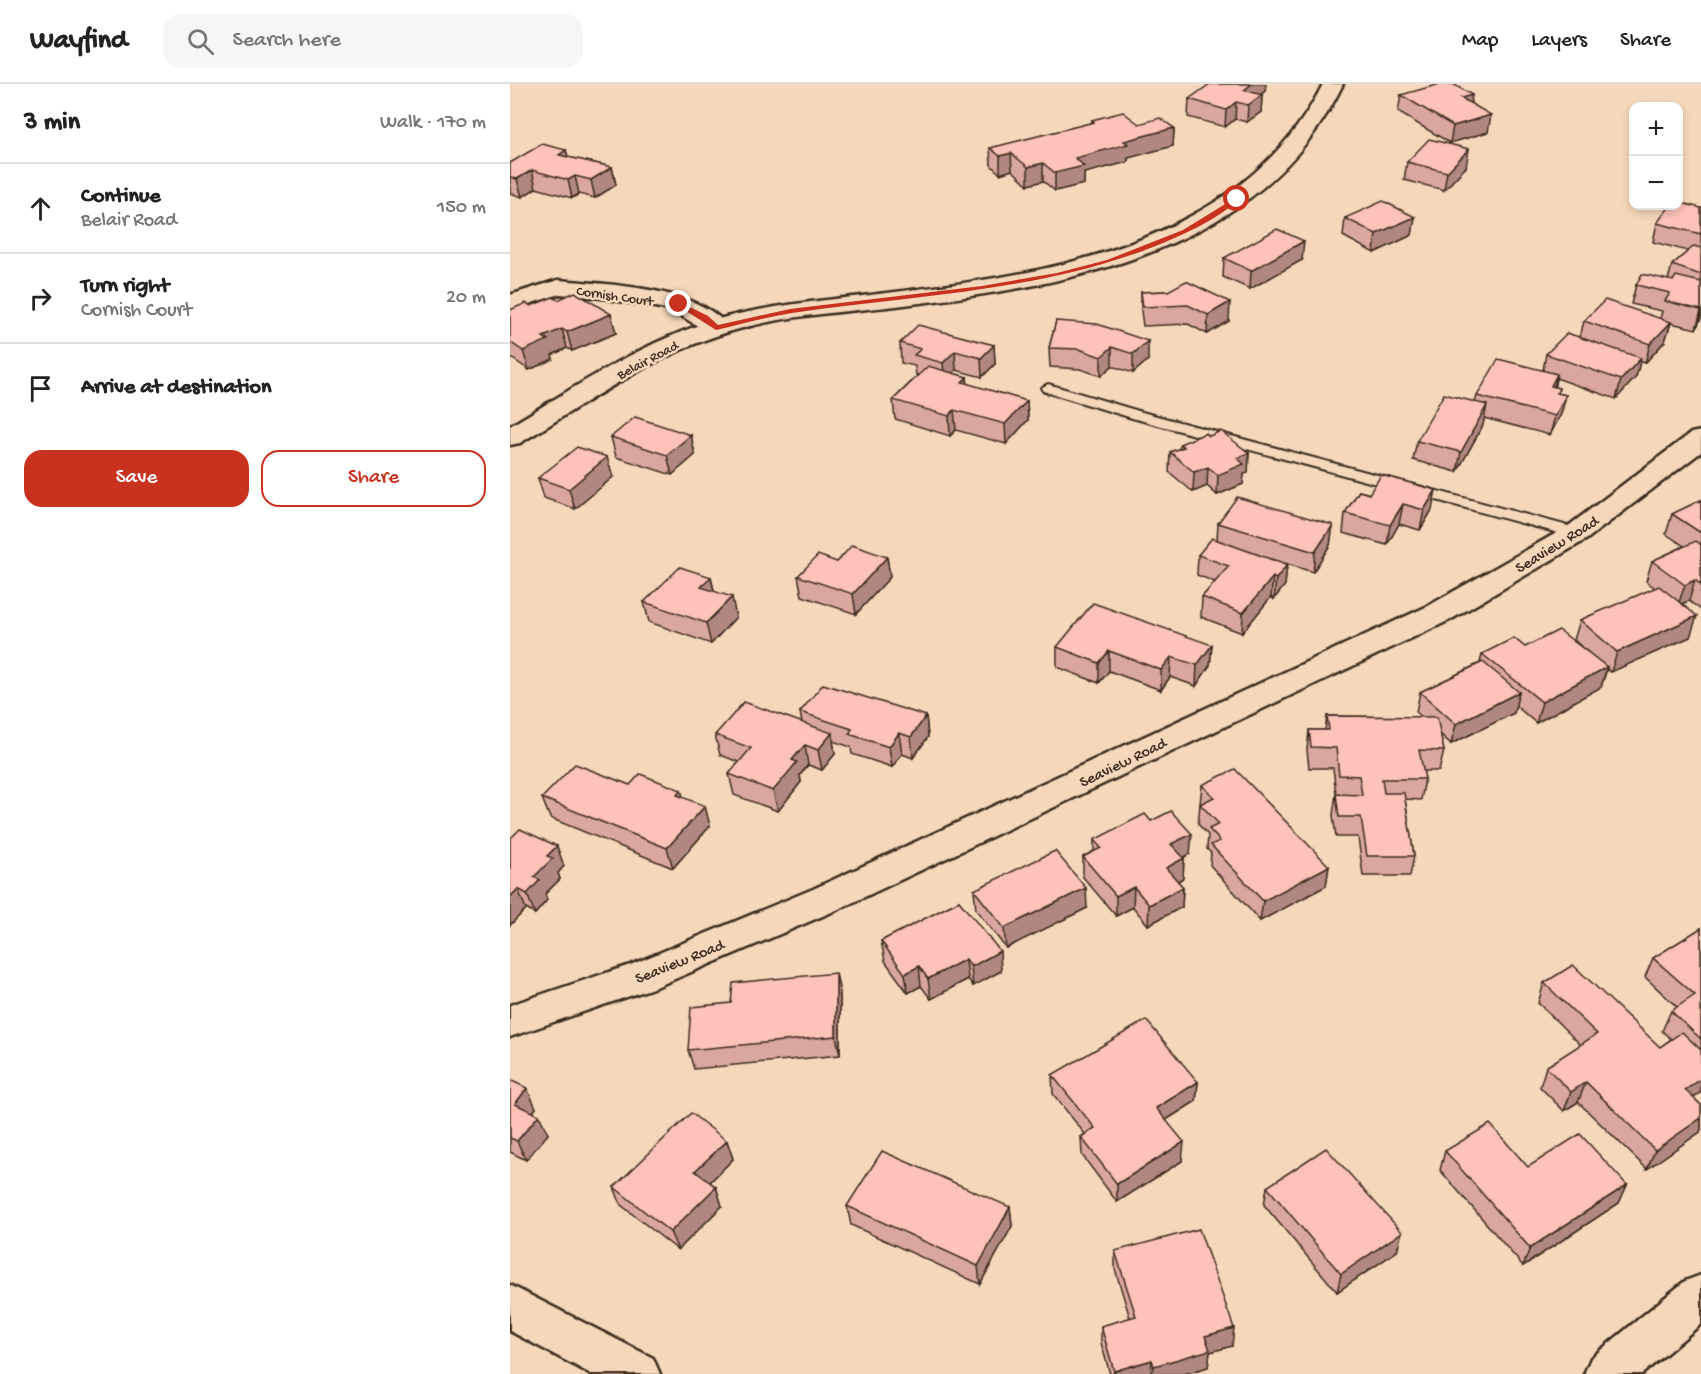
<!DOCTYPE html>
<html lang="en">
<head>
<meta charset="utf-8">
<style>
	body { margin:0; font-family:"Gochi Hand",sans-serif; background:#f6f6f6; color:#222 }
	.controls { position:absolute; right:18px; top:18px; display:grid; overflow:hidden; border-radius:12px; box-shadow:0 3px 9px #0003 }
	.controls button { width:54px; height:54px; display:grid; place-items:center; padding:0; border:0; border-bottom:2px solid #e0e0e0; background:#fff; color:#222; font:30px sans-serif }
	.stop { position:absolute; width:18px; height:18px; margin:-14px; border:4px solid #c8321e; border-radius:50%; background:#fff }
	.stop.end { background:#c8321e; border-color:#fff; box-shadow:0 2px 6px #0008 }
	.list { margin:0; padding:0; list-style:none }
	h2 { display:flex; justify-content:space-between; align-items:center; height:78px; margin:0; padding:0 24px; font-size:26px }
	h2 small { font-size:20px; font-weight:400; color:#767676 }
	.list li { display:grid; grid-template-columns:39px 1fr auto; gap:18px; align-items:center; box-sizing:border-box; height:90px; padding:0 24px; border-top:2px solid #e0e0e0 }
	.list b { display:block; font-size:22px; white-space:nowrap }
	.list p { margin:0; font-size:20px; white-space:nowrap; color:#767676 }
	.list em { font-size:20px; font-style:normal; color:#767676 }
	.actions { display:flex; gap:12px; padding:18px 24px }
	.actions a { flex:1; padding:14px 0; border:2px solid #c8321e; border-radius:18px; text-align:center; font-size:21px; color:#c8321e }
	.actions .main { background:#c8321e; color:#fff }
	.icon { flex:none; width:33px; height:33px; fill:none; stroke:currentColor; stroke-width:2; stroke-linecap:round; stroke-linejoin:round }
	.map { position:relative; flex:none; width:1191px; height:1290px; overflow:hidden }
	header { display:flex; align-items:center; gap:36px; box-sizing:border-box; height:84px; padding:0 30px; background:#fff; border-bottom:2px solid #e0e0e0 }
	header strong { font-size:28px }
	nav { display:flex; gap:33px; margin-inline-start:auto; font-size:21px }
	.search { width:420px; height:54px; background:#f6f6f6; display:flex; align-items:center; gap:15px; box-sizing:border-box; padding:0 21px; border-radius:18px; color:#767676; font-size:22px }
	main { display:flex }
	aside { flex:1; background:#fff }
	.map>svg:first-child { display:block }
	.lines { fill:none; stroke-linecap:round; stroke-linejoin:round }
	.lane-casing { stroke:#3b2a1e; stroke-width:4 }
	.street-casing { stroke:#3b2a1e; stroke-width:5 }
	.secondary-casing { stroke:#3b2a1e; stroke-width:5 }
	.lane { fill:#f5d8bb; fill-rule:evenodd }
	.street { fill:#f5d8bb; fill-rule:evenodd }
	.secondary { fill:#f5d8bb; fill-rule:evenodd }
	.wall { fill:#daa79e; stroke:#3b2a1e; stroke-width:1.5 }
	.shaded-wall { fill:#b18881; stroke:#3b2a1e; stroke-width:1.5 }
	.building { fill:#fdc2b8; stroke:#3b2a1e; stroke-width:1.5 }
	.route { fill:#c8321e }
	.labels { text-anchor:middle; stroke-width:5; stroke-linejoin:round; paint-order:stroke }
	.far-street-label { font-size:14px; fill:#3b2a1e; stroke:#f5d8bb }
	.street-label { font-size:16px; fill:#3b2a1e; stroke:#f5d8bb }
</style>
</head>
<body>
<header>
<strong>Wayfind</strong>
<div class="search"><svg class="icon" aria-label="search" viewBox="0 0 24 24"><circle cx="10" cy="10" r="6"/><path d="M15 15l6 6"/></svg>Search here</div>
<nav><a>Map</a><a>Layers</a><a>Share</a></nav>
</header>
<main>
<aside>
<h2>3 min<small>Walk · 170 m</small></h2>
<ul class="list">
<li><svg class="icon" aria-label="ahead" viewBox="0 0 24 24"><path d="M12 20V5M6 11l6-6 6 6"/></svg><div><b>Continue</b><p>Belair Road</p></div><em>150 m</em></li>
<li><svg class="icon" aria-label="right" viewBox="0 0 24 24"><path d="M7 20v-9h11M14 6l5 5-5 5"/></svg><div><b>Turn right</b><p>Cornish Court</p></div><em>20 m</em></li>
<li><svg class="icon" aria-label="arrive" viewBox="0 0 24 24"><path d="M6 21V4h12l-3 4 3 4H6"/></svg><div><b>Arrive at destination</b></div></li>
</ul>
<div class="actions"><a class="main">Save</a><a>Share</a></div>
</aside>
<div class="map">
<svg width="1191" height="1290" viewBox="0 0 1191 1290">
	<rect width="100%" height="100%" fill="#f5d8bb"/>
	<filter id="ink" filterUnits="userSpaceOnUse"><feTurbulence type="fractalNoise" baseFrequency=".0167" numOctaves="2"/><feDisplacementMap in="SourceGraphic" scale="12" xChannelSelector="R" yChannelSelector="G"/><feConvolveMatrix kernelMatrix="1 2 1 2 8 2 1 2 1" color-interpolation-filters="sRGB"/></filter>
	<g filter="url(#ink)">
		<g class="lines">
			<defs>
				<polygon id="lane" points="538,300 632,328 1073,446 1075,449 1067,454 622,334 533,307 531,304"/>
				<g id="street">
					<path d="M48 196C93 200 191 203 218 243L215 248 206 250 197 248 162 226 92 214 50 210 0 226V211Z"/>
					<polygon points="1191,347 1191,368 1077,455 940,536 329,825 146,903 0,953 0,921 120,881 303,805 918,522 1057,443 1181,349"/>
					<polygon points="1191,1191 1191,1240 1132,1290 1074,1290 1081,1274 1175,1197"/>
					<polygon points="0,1201 143,1274 150,1290 81,1290 0,1247"/>
				</g>
				<path id="secondary" d="M813 0H833C751 171 555 202 386 222 334 228 279 231 229 245 149 266 80 317 10 359L0 361V342C69 301 137 254 216 233 261 222 306 217 352 212 465 198 581 187 683 131 739 101 784 58 813 0Z"/>
			</defs>
			<use href="#lane" class="lane-casing"/>
			<use href="#street" class="street-casing"/>
			<use href="#secondary" class="secondary-casing"/>
			<use href="#lane" class="lane"/>
			<use href="#street" class="street"/>
			<use href="#secondary" class="secondary"/>
		</g>
		<g class="wall">
			<polygon points="755,7 751,10 752,11 751,28 737,38 725,35 715,43 678,33 679,15"/>
			<polygon points="891,11 961,19 978,48 940,59 888,28"/>
			<polygon points="582,36 629,40 664,44 663,62 618,74 618,78 574,89 574,100 545,107 533,97 518,101 502,86 490,90 481,81 480,64 582,39"/>
			<polygon points="56,66 58,73 102,83 106,101 85,114 69,110 62,114 26,104 12,113 0,109 0,79"/>
			<polygon points="897,78 956,83 934,106 894,96"/>
			<polygon points="1191,124 1191,234 1186,245 1161,239 1155,257 1135,279 1130,277 1126,293 1106,315 1046,294 1044,303 1049,304 1048,309 1056,311 1051,330 1040,351 974,334 973,341 947,388 903,376 907,357 965,318 967,312 1033,286 1036,270 1070,253 1074,237 1150,235 1152,227 1121,220 1126,201 1158,196 1162,181 1178,167 1143,158 1147,139"/>
			<polygon points="905,133 902,151 864,169 833,152 835,134"/>
			<polygon points="714,174 792,176 740,205 713,193"/>
			<polygon points="658,207 719,237 697,250 678,240 633,242 631,227 631,208"/>
			<polygon points="48,216 101,230 106,249 62,267 57,264 42,271 43,275 19,286 0,273 0,226"/>
			<polygon points="546,237 638,276 623,289 602,282 591,292 570,285 540,283 539,264"/>
			<polygon points="390,259 484,261 485,280 472,293 446,286 443,289 457,293 458,300 517,317 518,336 496,360 446,346 440,352 385,335 383,316 408,291 406,291 405,282 391,279"/>
			<polygon points="181,351 185,371 162,391 106,373 101,353"/>
			<polygon points="699,352 739,369 738,389 734,390 733,400 707,411 697,402 683,408 659,388 660,368 670,364 670,360"/>
			<polygon points="103,393 65,425 34,414 28,394"/>
			<polygon points="849,407 922,426 910,446 889,440 877,461 833,449 835,429"/>
			<polygon points="1191,416 1191,526 1179,517 1171,520 1180,553 1101,588 1097,585 1091,603 1026,639 1006,622 1004,629 941,660 930,650 934,667 929,687 913,687 915,695 911,716 895,715 904,772 900,792 853,792 848,753 826,753 823,731 826,710 823,684 799,684 797,666 799,646 815,646 817,632 912,633 906,628 910,608 970,579 972,570 1015,563 1080,570 1064,556 1070,536 1145,504 1136,497 1142,477 1174,462 1156,450 1162,430"/>
			<polygon points="708,439 823,441 820,461 803,488 761,475 777,481 775,501 764,515 761,513 732,549 691,533 692,513 705,498 687,491 688,471 707,456"/>
			<polygon points="377,473 380,493 346,530 292,512 288,492 327,478"/>
			<polygon points="201,493 204,507 226,533 201,560 139,538 134,518"/>
			<polygon points="702,561 700,581 686,602 660,593 651,606 599,587 589,599 547,583 547,563"/>
			<polygon points="290,628 416,632 418,653 403,674 392,670 382,683 342,670 341,663 323,657 325,670 312,686 298,681 290,691 291,698 268,727 224,711 219,690 229,678 210,671 205,651 292,639"/>
			<polygon points="120,701 171,706 173,714 200,742 163,784 40,734 32,714"/>
			<polygon points="692,701 819,782 816,802 750,837 700,781 701,769 697,765 698,751 688,740"/>
			<polygon points="641,737 680,770 673,773 674,774 673,794 668,797 673,803 672,823 638,841 623,823 606,832 573,793 573,773 584,767 584,756"/>
			<polygon points="0,755 54,782 48,789 50,795 35,810 37,816 25,830 16,825 0,841"/>
			<polygon points="464,806 577,824 496,864 466,826"/>
			<polygon points="449,817 491,887 463,902 458,895 421,915 411,902 398,909 375,877 371,857"/>
			<polygon points="1191,844 1191,1008 1183,1013 1191,1021 1191,1045 1190,1048 1137,1085 1068,1018 1054,1027 1030,1003 1036,983 1071,961 1028,919 1034,899 1150,963 1161,955 1152,947 1161,927 1167,923 1135,893 1143,874"/>
			<polygon points="330,909 330,971 184,985 178,966 221,919"/>
			<polygon points="542,991 688,998 686,1017 656,1036 672,1077 607,1118 572,1071 571,1053 575,1050 543,1010"/>
			<polygon points="0,996 26,1024 23,1028 38,1050 16,1076 0,1068"/>
			<polygon points="217,1057 223,1075 200,1098 206,1103 212,1122 168,1166 111,1121 104,1103"/>
			<polygon points="935,1067 1018,1083 1117,1101 1109,1119 1013,1182 930,1086"/>
			<polygon points="757,1103 887,1167 827,1208 754,1121"/>
			<polygon points="337,1122 500,1123 502,1142 470,1200 341,1141"/>
			<polygon points="605,1167 722,1262 700,1268 698,1283 674,1290 600,1290 591,1259 591,1242 620,1234 605,1185"/>
		</g>
		<g class="shaded-wall">
			<polygon points="742,0 756,0 755,7 736,21 734,6"/>
			<polygon points="752,11 751,28 737,38 738,21"/>
			<polygon points="962,11 959,28 951,14"/>
			<polygon points="726,18 725,35 715,43 716,26"/>
			<polygon points="981,31 978,48 940,59 943,42"/>
			<polygon points="664,44 663,62 618,74 618,78 574,89 574,100 545,107 545,89 565,74 614,57"/>
			<polygon points="959,65 956,83 934,106 937,88"/>
			<polygon points="56,66 61,84 49,71"/>
			<polygon points="501,69 502,86 490,90 490,72"/>
			<polygon points="533,79 533,97 518,101 518,83"/>
			<polygon points="102,83 106,101 85,114 81,96"/>
			<polygon points="22,86 26,104 12,113 7,95"/>
			<polygon points="65,92 69,110 62,114 58,96"/>
			<polygon points="905,133 902,151 864,169 866,150"/>
			<polygon points="794,157 792,176 740,205 741,187"/>
			<polygon points="720,218 719,237 697,250 698,231"/>
			<polygon points="1191,227 1191,234 1186,245"/>
			<polygon points="101,230 106,249 62,267 57,248"/>
			<polygon points="1161,238 1155,257 1135,279 1140,260"/>
			<polygon points="52,245 57,264 42,271 43,275 19,286 13,267 33,253"/>
			<polygon points="638,257 638,276 623,289 623,270"/>
			<polygon points="484,261 485,280 472,293 471,274"/>
			<polygon points="602,263 602,282 591,292 591,273"/>
			<polygon points="445,267 446,286 435,298 433,279"/>
			<polygon points="1131,274 1126,293 1106,315 1111,296"/>
			<polygon points="1047,290 1043,309 1041,302"/>
			<polygon points="457,293 458,313 452,298"/>
			<polygon points="1056,311 1051,330 1040,351 1045,332"/>
			<polygon points="517,317 518,336 496,360 495,340"/>
			<polygon points="977,321 973,341 947,388 951,368"/>
			<polygon points="444,326 446,346 440,352 439,332"/>
			<polygon points="181,351 185,371 162,391 157,371"/>
			<polygon points="739,369 738,389 734,390 733,400 707,411 708,391 727,374"/>
			<polygon points="97,373 103,393 65,425 59,405"/>
			<polygon points="698,383 697,402 683,408 684,388"/>
			<polygon points="926,406 922,426 910,446 914,426"/>
			<polygon points="893,420 889,440 877,461 880,441"/>
			<polygon points="823,441 820,461 803,488 805,468"/>
			<polygon points="377,473 380,493 346,530 343,510"/>
			<polygon points="777,481 775,501 764,515 766,495"/>
			<polygon points="201,493 205,513 191,503"/>
			<polygon points="763,493 761,513 732,549 733,529"/>
			<polygon points="1185,496 1179,517 1168,521 1175,501"/>
			<polygon points="222,513 226,533 201,560 196,539"/>
			<polygon points="1187,532 1180,553 1101,588 1107,568"/>
			<polygon points="702,561 700,581 686,602 687,581"/>
			<polygon points="599,567 599,587 589,599 589,579"/>
			<polygon points="661,573 660,593 651,606 651,586"/>
			<polygon points="1097,583 1091,603 1026,639 1032,618"/>
			<polygon points="1009,608 1004,629 941,660 946,640"/>
			<polygon points="416,632 418,653 403,674 401,653"/>
			<polygon points="322,649 325,670 312,686 308,666"/>
			<polygon points="389,649 392,670 382,683 379,663"/>
			<polygon points="295,661 298,681 290,691 291,698 268,727 263,707 282,676"/>
			<polygon points="171,706 177,726 167,711"/>
			<polygon points="195,722 200,742 163,784 157,764"/>
			<polygon points="682,750 680,770 661,780 661,760"/>
			<polygon points="47,762 54,782 48,789 50,795 35,810 37,816 25,830 17,810 24,793 37,772"/>
			<polygon points="674,774 673,794 655,804 656,784"/>
			<polygon points="819,782 816,802 750,837 753,817"/>
			<polygon points="624,803 623,823 606,832 606,812"/>
			<polygon points="673,803 672,823 638,841 639,821"/>
			<polygon points="576,804 577,824 496,864 494,844"/>
			<polygon points="8,805 16,825 0,841 0,813"/>
			<polygon points="490,867 491,887 463,902 461,883"/>
			<polygon points="456,875 458,895 421,915 418,895"/>
			<polygon points="409,882 411,902 398,909 395,890"/>
			<polygon points="326,889 330,909 330,971 326,952"/>
			<polygon points="1191,995 1191,1008 1166,1025 1175,1006"/>
			<polygon points="688,998 686,1017 645,1043 646,1024"/>
			<polygon points="1076,998 1068,1018 1054,1027 1061,1008"/>
			<polygon points="17,1004 26,1024 14,1039 5,1020"/>
			<polygon points="29,1031 38,1050 16,1076 7,1057"/>
			<polygon points="1191,1034 1191,1045 1190,1048 1137,1085 1145,1066"/>
			<polygon points="217,1057 223,1075 192,1106 185,1087"/>
			<polygon points="674,1058 672,1077 607,1118 607,1100"/>
			<polygon points="1117,1101 1109,1119 1013,1182 1020,1164"/>
			<polygon points="206,1103 212,1122 168,1166 160,1148"/>
			<polygon points="500,1123 502,1142 470,1200 468,1182"/>
			<polygon points="892,1148 887,1167 827,1208 831,1190"/>
			<polygon points="724,1244 722,1262 700,1268 698,1283 674,1290 643,1290 644,1282 695,1252"/>
			<polygon points="642,1276 641,1290 604,1290 604,1287"/>
		</g>
		<g class="building">
			<polygon points="700,0 742,0 734,6 752,11 738,21 726,18 716,26 679,15"/>
			<polygon points="930,0 943,0 962,11 951,14 981,31 943,42 891,11"/>
			<polygon points="613,28 629,40 650,34 664,44 614,57 618,60 565,74 574,82 545,89 533,79 518,83 501,69 490,72 480,64 584,38 582,36"/>
			<polygon points="919,55 959,65 937,88 897,78"/>
			<polygon points="32,60 56,66 49,71 102,83 81,96 65,92 58,96 22,86 7,95 0,93 0,79"/>
			<polygon points="873,117 905,133 866,150 835,134"/>
			<polygon points="1168,118 1191,124 1191,150 1147,139 1160,122 1168,122"/>
			<polygon points="767,145 794,157 741,187 714,174"/>
			<polygon points="1184,162 1191,164 1191,191 1162,181"/>
			<polygon points="1132,190 1163,197 1166,192 1191,198 1191,226 1155,217 1160,209 1126,201"/>
			<polygon points="676,197 720,218 698,231 678,221 633,223 631,208 658,207"/>
			<polygon points="65,208 101,230 57,248 52,245 33,253 38,256 13,267 0,258 0,226 16,219 21,222 43,213 48,216"/>
			<polygon points="1095,216 1161,238 1140,260 1074,237"/>
			<polygon points="546,237 587,240 638,257 623,270 602,263 591,273 569,265 539,264"/>
			<polygon points="408,241 484,261 471,274 445,267 433,279 404,271 411,265 390,259"/>
			<polygon points="1057,249 1131,274 1111,296 1036,270"/>
			<polygon points="988,275 1047,290 1041,302 1049,304 1047,309 1056,311 1045,332 967,312"/>
			<polygon points="418,282 457,293 452,298 517,317 495,340 444,326 439,332 383,316"/>
			<polygon points="934,310 977,321 951,368 907,357"/>
			<polygon points="125,333 181,351 157,371 101,353"/>
			<polygon points="711,347 739,369 727,374 734,380 708,391 698,383 684,388 660,368 674,363 670,360 696,349 699,352"/>
			<polygon points="67,363 97,373 59,405 28,394"/>
			<polygon points="871,391 926,406 914,426 893,420 880,441 835,429 849,407 859,410"/>
			<polygon points="727,413 823,441 805,468 708,439"/>
			<polygon points="1191,416 1191,449 1162,430"/>
			<polygon points="702,454 777,481 766,495 763,493 733,529 692,513 719,482 688,471"/>
			<polygon points="1186,457 1191,461 1191,501 1185,496 1175,501 1142,477"/>
			<polygon points="342,461 377,473 343,510 288,492 308,471 327,478"/>
			<polygon points="170,483 201,493 191,503 222,513 196,539 134,518"/>
			<polygon points="1149,502 1187,532 1107,568 1070,536"/>
			<polygon points="583,519 702,561 687,581 661,573 651,586 599,567 589,579 547,563"/>
			<polygon points="1049,546 1097,583 1032,618 972,570 1004,554 1015,563"/>
			<polygon points="973,578 1009,608 946,640 910,608"/>
			<polygon points="313,600 416,632 401,653 389,649 379,663 339,650 342,645 290,628"/>
			<polygon points="234,618 322,649 308,666 295,661 282,676 287,678 263,707 219,690 241,664 205,651"/>
			<polygon points="817,632 927,633 934,667 909,666 915,695 872,695 874,709 894,709 904,772 857,772 851,733 829,733 826,710 852,711 849,692 829,691 826,664 801,663 799,646 819,646"/>
			<polygon points="65,680 120,701 130,690 171,706 167,711 195,722 157,764 32,714"/>
			<polygon points="725,685 819,782 753,817 701,761 710,757 699,745 709,740 690,720 704,713 692,701"/>
			<polygon points="661,727 682,750 661,760 674,774 656,784 673,803 639,821 624,803 606,812 573,773 591,764 584,756 635,730 641,737"/>
			<polygon points="10,745 47,762 37,772 43,774 24,793 30,796 17,810 8,805 0,813 0,755"/>
			<polygon points="545,767 576,804 494,844 464,806"/>
			<polygon points="449,817 490,867 461,883 456,875 418,895 409,882 395,890 371,857"/>
			<polygon points="1191,844 1191,955 1161,927 1185,911 1143,874"/>
			<polygon points="1063,881 1150,963 1172,948 1191,966 1191,995 1175,1006 1191,1021 1191,1034 1145,1066 1076,998 1061,1008 1036,983 1087,950 1034,899"/>
			<polygon points="326,889 326,952 178,966 181,923 221,919 223,899"/>
			<polygon points="636,936 688,998 646,1024 674,1058 607,1100 571,1053 585,1044 542,991"/>
			<polygon points="0,996 17,1004 5,1020 29,1031 7,1057 0,1054"/>
			<polygon points="181,1029 217,1057 185,1087 206,1103 160,1148 104,1103"/>
			<polygon points="980,1040 1018,1083 1070,1050 1117,1101 1020,1164 935,1067"/>
			<polygon points="816,1064 892,1148 831,1190 757,1103"/>
			<polygon points="372,1067 500,1123 468,1182 337,1122"/>
			<polygon points="689,1145 724,1244 695,1252 700,1266 644,1282 642,1276 604,1287 591,1242 626,1232 605,1167"/>
		</g>
	</g>
	<path class="route" d="M725 114 730 115C705 137 673 151 643 163 527 208 404 211 282 229 257 233 231 240 206 246L165 220 172 219 198 232 208 241 280 225 472 202 547 189 597 176 673 146Z"/>
	<g class="labels">
		<g class="far-street-label">
			<text transform="translate(105 211) rotate(8)" y="5">Cornish Court</text>
			<text transform="translate(137 275) rotate(-28)" y="5">Belair Road</text>
		</g>
		<g class="street-label">
			<text transform="translate(1046 459) rotate(-32)" y="6">Seaview Road</text>
			<text transform="translate(612 677) rotate(-26)" y="6">Seaview Road</text>
			<text transform="translate(169 876) rotate(-22)" y="6">Seaview Road</text>
		</g>
	</g>
</svg>
<div class="controls">
<button>+</button>
<button>−</button>
</div>
<div class="stop" style="left:727px;top:115px"></div>
<div class="stop end" style="left:169px;top:220px"></div>
</div>
</main>
</body>
</html>
